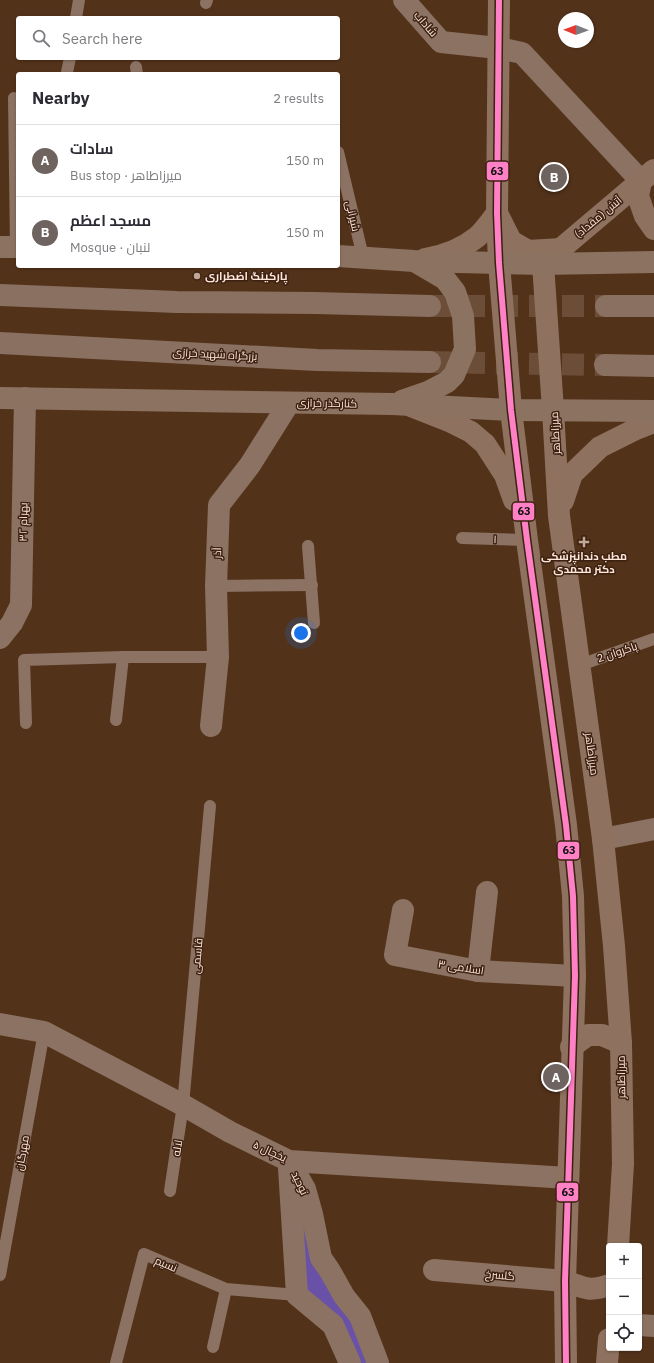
<!DOCTYPE html>
<html lang="en">
<head>
<meta charset="utf-8">
<style>
	body { margin:0; font-family:"IBM Plex Sans",Cairo,sans-serif; background:#f7f7f7; color:#2b2b33 }
	.controls { position:absolute; right:12px; bottom:12px; display:grid; overflow:hidden; border-radius:4px; box-shadow:0 1px 3px #0004 }
	.controls button { width:36px; height:36px; display:grid; place-items:center; padding:0; border:0; border-bottom:1px solid #e1e1e2; background:#fff; color:#2b2b33; font:20px sans-serif }
	.compass { position:absolute; left:558px; top:12px; width:36px; height:36px; border-radius:50%; background:#fff; box-shadow:0 1px 3px #0004; rotate:271deg }
	.you { position:absolute; left:301px; top:633px; width:14px; height:14px; margin:-10px; border:3px solid #fff; border-radius:50%; background:#1a73e8; box-shadow:0 0 0 6px #1a73e833 }
	.badge { display:grid; place-items:center; width:26px; height:26px; border-radius:50%; background:#6f6360; color:#fff; font-size:13px; font-weight:700 }
	.pin { position:absolute; translate:-50% -50%; border:2px solid #fff; box-shadow:0 1px 4px #0006 }
	.list { margin:0; padding:0; list-style:none }
	h2 { display:flex; justify-content:space-between; align-items:center; height:52px; margin:0; padding:0 16px; font-size:17px }
	h2 small { font-size:13px; font-weight:400; color:#7c7c81 }
	.list li { display:grid; grid-template-columns:26px 1fr auto; gap:12px; align-items:center; box-sizing:border-box; height:72px; padding:0 16px; border-top:1px solid #e1e1e2 }
	.list b { display:block; font-size:15px; white-space:nowrap }
	.list p { margin:0; font-size:13px; white-space:nowrap; color:#7c7c81 }
	.list em { font-size:13px; font-style:normal; color:#7c7c81 }
	.icon { flex:none; width:22px; height:22px; fill:none; stroke:currentColor; stroke-width:2; stroke-linecap:round; stroke-linejoin:round }
	.map { position:relative; flex:none; width:654px; height:1363px; overflow:hidden }
	.search { position:absolute; background:#fff; box-shadow:0 1px 3px #0004; left:16px; top:16px; width:324px; height:44px; display:flex; align-items:center; gap:10px; box-sizing:border-box; padding:0 14px; border-radius:4px; color:#7c7c81; font-size:15px }
	.panel { position:absolute; background:#fff; box-shadow:0 1px 3px #0004; left:16px; top:72px; width:324px; height:196px; border-radius:4px }
	.map>svg:first-child { display:block }
	.forest { fill:#6951a8 }
	.lines { fill:none; stroke-linecap:round; stroke-linejoin:round }
	.trunk-tunnel { stroke:#6c4d37; stroke-width:22; stroke-dasharray:22 11; stroke-linecap:butt }
	.service { stroke:#8b7263; stroke-width:12 }
	.minor { stroke:#8b7263; stroke-width:22 }
	.tertiary { stroke:#8b7263; stroke-width:22 }
	.secondary { stroke:#8e715f; stroke-width:22 }
	.primary { stroke:#8b7261; stroke-width:22 }
	.trunk { stroke:#897060; stroke-width:22 }
	.bus-1-casing { stroke:#3d2111; stroke-width:9 }
	.bus-1 { stroke:#ff80c5; stroke-width:6 }
	.poi-dot { fill:#c2a797; stroke:#3d2111; stroke-width:1.5 }
	.labels { text-anchor:middle; stroke-width:3; stroke-linejoin:round; paint-order:stroke }
	.street-label { font-size:11px; fill:#fde6da; stroke:#3d2111 }
	.poi-label { font-size:11px; font-weight:bold; fill:#fde6da; stroke:#3d2111; text-anchor:start }
	.line-badge { stroke:#3d2111; stroke-width:1.5 }
	.pale-badge-label { font-size:11px; text-anchor:middle; font-weight:bold; fill:#111 }
</style>
</head>
<body>
<div class="map">
<svg width="654" height="1363" viewBox="0 0 654 1363">
	<rect width="100%" height="100%" fill="#53321a"/>
	<polygon class="forest" points="302,1192 374,1363 354,1363 304,1295"/>
	<g class="lines">
		<g class="trunk-tunnel">
			<polyline points="430,306 606,306"/>
			<polyline points="430,362 605,365"/>
		</g>
		<g class="service">
			<polyline points="206,3 207,0"/>
			<polyline points="76,18 79,0"/>
			<polyline points="136,67 137,74"/>
			<polyline points="67,72 70,58"/>
			<polyline points="14,98 16,247"/>
			<polyline points="338,152 363,257"/>
			<polyline points="462,538 527,540"/>
			<polyline points="308,546 314,623"/>
			<polyline points="216,586 312,585"/>
			<polyline points="580,665 654,639"/>
			<polyline points="116,720 123,657"/>
			<polyline points="26,723 24,660 123,657 218,657"/>
			<polyline points="170,1191 183,1105 210,806"/>
			<polyline points="0,1275 44,1032"/>
			<polyline points="213,1347 226,1289"/>
			<polyline points="116,1363 144,1254 226,1289 297,1295"/>
		</g>
		<g class="minor">
			<polyline points="0,638 12,623 21,605 25,398"/>
			<polyline points="211,726 218,657 216,586 219,505 250,465 289,403"/>
			<polyline points="603,839 654,829"/>
			<polyline points="403,910 395,955 478,971 575,976"/>
			<polyline points="478,971 487,892"/>
			<polyline points="0,1024 44,1032 183,1105 230,1132 289,1161 568,1178"/>
			<polyline points="289,1161 305,1189 312,1214 321,1258 330,1271 344,1296 360,1316 378,1363"/>
			<polyline points="289,1168 297,1295 333,1325 350,1363"/>
			<polyline points="434,1270 565,1281"/>
			<polyline points="639,1325 654,1326"/>
		</g>
		<polyline class="tertiary" points="404,0 441,42 498,48 522,53 641,181"/>
		<g class="secondary">
			<polyline points="499,0 497,213 499,263 511,410 527,540 566,825 573,896 575,976 565,1281 566,1363"/>
			<polyline points="641,181 638,196 645,216 654,229"/>
			<path d="M425 259C443 256 462 249 477 237 484 231 491 221 497 213L511 241 528 251 561 249"/>
			<polyline points="411,406 449,421 471,432 485,444 505,475 514,500"/>
			<polyline points="563,501 572,474 600,447 636,429 654,422"/>
			<polyline points="571,1047 588,1035 602,1035 621,1043"/>
			<polyline points="618,1246 623,1164 621,1043 614,946 603,839 559,516 553,410 543,264 654,170"/>
			<path d="M565 1281C583 1288 590 1292 609 1285"/>
			<polyline points="607,1363 609,1339"/>
		</g>
		<g class="primary">
			<polyline points="0,247 18,247"/>
			<polyline points="338,256 414,261 543,264 654,262"/>
			<polyline points="0,398 392,404 511,410 654,411"/>
			<polyline points="402,401 428,392 447,382 454,375 465,349 463,316 455,292 445,279 416,262"/>
		</g>
		<g class="trunk">
			<polyline points="0,295 177,302 315,303 430,306"/>
			<polyline points="606,306 654,306"/>
			<polyline points="0,343 317,360 430,362"/>
			<polyline points="605,365 654,366"/>
		</g>
		<defs>
			<polyline id="bus-1" points="499,0 497,213 499,263 511,410 527,540 566,825 573,896 575,976 565,1281 566,1363"/>
		</defs>
		<use href="#bus-1" class="bus-1-casing"/>
		<use href="#bus-1" class="bus-1"/>
	</g>
	<g class="poi-dot">
		<circle cx="197" cy="276" r="4"/>
		<path d="M582 536h4v4h4v4h-4v4h-4v-4h-4v-4h4z"/>
	</g>
	<g class="labels">
		<g class="street-label">
			<text transform="translate(426 24) rotate(49)" y="4">شاداب</text>
			<text transform="translate(353 216) rotate(77)" y="4">شیرانی</text>
			<text transform="translate(598 217) rotate(-40)" y="4">آتش (مقداد)</text>
			<text transform="translate(215 354) rotate(3)" y="4">بزرگراه شهید خرازی</text>
			<text transform="translate(327 403) rotate(1)" y="4">کنارگذر خرازی</text>
			<text transform="translate(555 433) rotate(-93)" y="4">میرزاطاهر</text>
			<text transform="translate(23 522) rotate(-89)" y="4">بهرام ۳۲</text>
			<text transform="translate(495 539) rotate(2)" y="4">۱</text>
			<text transform="translate(217 553) rotate(-88)" y="4">آذر</text>
			<text transform="translate(617 652) rotate(-19)" y="4">پاکروان 2</text>
			<text transform="translate(592 754) rotate(82)" y="4">میرزاطاهر</text>
			<text transform="translate(197 956) rotate(-85)" y="4">قاسمی</text>
			<text transform="translate(461 967) rotate(9)" y="4">اسلامی ۳</text>
			<text transform="translate(621 1077) rotate(-91)" y="4">میرزاطاهر</text>
			<text transform="translate(177 1148) rotate(-81)" y="4">لاله</text>
			<text transform="translate(270 1151) rotate(25)" y="4">یخچال ۵</text>
			<text transform="translate(22 1153) rotate(-80)" y="4">مهرگان</text>
			<text transform="translate(300 1183) rotate(64)" y="4">توحید</text>
			<text transform="translate(166 1264) rotate(23)" y="4">نسیم</text>
			<text transform="translate(500 1275) rotate(5)" y="4">گلسرخ</text>
		</g>
		<g class="poi-label">
			<text x="205" y="280">پارکینگ اضطراری</text>
			<text x="584" y="560" text-anchor="middle">مطب دندانپزشکی<tspan x="584" dy="13">دکتر محمدی</tspan></text>
		</g>
	</g>
	<g class="line-badge">
		<rect x="486" y="161" width="23" height="20" rx="4" fill="#ff80c5"/>
		<rect x="512" y="502" width="23" height="19" rx="4" fill="#ff80c5"/>
		<rect x="557" y="841" width="23" height="19" rx="4" fill="#ff80c5"/>
		<rect x="556" y="1182" width="23" height="20" rx="4" fill="#ff80c5"/>
	</g>
	<g class="pale-badge-label">
		<text x="497" y="175">63</text>
		<text x="524" y="515">63</text>
		<text x="569" y="854">63</text>
		<text x="568" y="1196">63</text>
	</g>
</svg>
<div class="controls">
<button>+</button>
<button>−</button>
<button><svg class="icon" aria-label="locate" viewBox="0 0 24 24"><circle cx="12" cy="12" r="6"/><path d="M12 2v4M12 18v4M2 12h4M18 12h4"/></svg></button>
</div>
<svg class="compass" viewBox="-18 -18 36 36"><path d="M0-13l5 13h-10z" fill="#e53935"/><path d="M0 13l5-13h-10z" fill="#7c7c81"/></svg>
<div class="you"></div>
<div class="pin badge" style="left:556px;top:1077px">A</div>
<div class="pin badge" style="left:554px;top:177px">B</div>
<div class="search"><svg class="icon" aria-label="search" viewBox="0 0 24 24"><circle cx="10" cy="10" r="6"/><path d="M15 15l6 6"/></svg>Search here</div>
<section class="panel">
<h2>Nearby<small>2 results</small></h2>
<ul class="list">
<li><span class="badge">A</span><div><b>سادات</b><p>Bus stop · میرزاطاهر</p></div><em>150 m</em></li>
<li><span class="badge">B</span><div><b>مسجد اعظم</b><p>Mosque · لنبان</p></div><em>150 m</em></li>
</ul>
</section>
</div>
</body>
</html>
